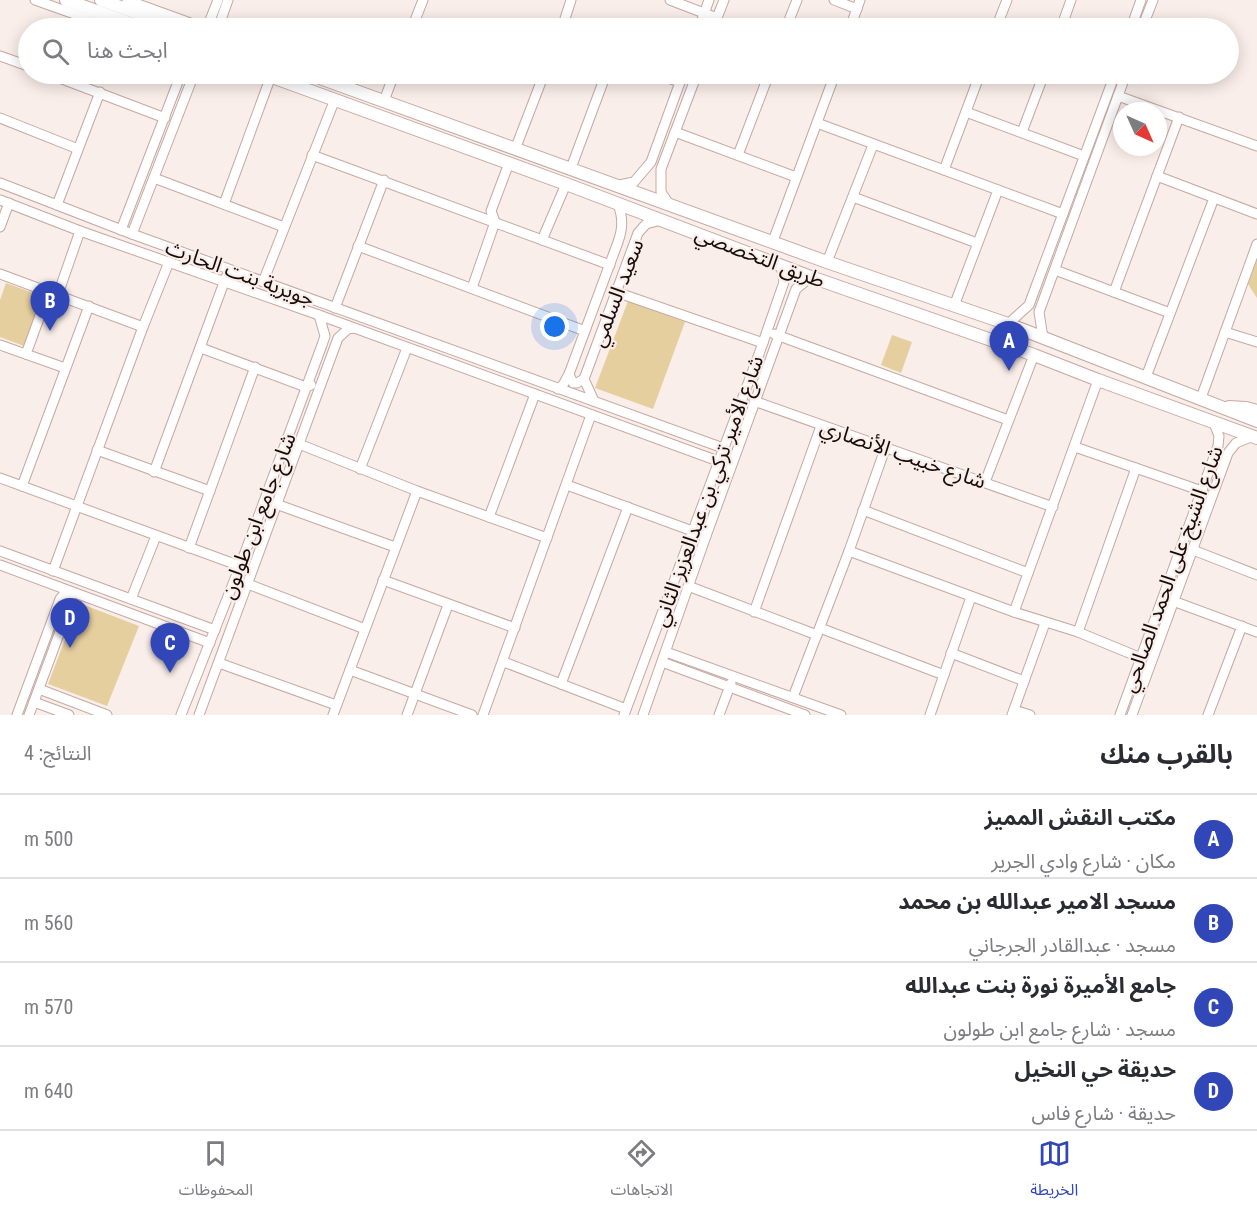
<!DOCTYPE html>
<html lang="ar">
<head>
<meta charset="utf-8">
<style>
	body { margin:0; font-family:"Roboto Condensed","Noto Sans Arabic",sans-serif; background:#f7f7f7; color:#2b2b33; direction:rtl }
	.compass { position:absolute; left:1113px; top:102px; width:54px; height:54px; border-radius:50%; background:#fff; box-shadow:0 3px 15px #0003; rotate:135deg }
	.you { position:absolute; left:555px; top:327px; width:21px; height:21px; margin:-15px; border:4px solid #fff; border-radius:50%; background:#1a73e8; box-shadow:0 0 0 9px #1a73e833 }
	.badge { display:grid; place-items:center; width:39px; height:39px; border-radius:50%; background:#3147b8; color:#fff; font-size:20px; font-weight:700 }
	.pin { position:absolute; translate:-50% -50px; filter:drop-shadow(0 2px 3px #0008) }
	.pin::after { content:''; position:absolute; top:32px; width:21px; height:18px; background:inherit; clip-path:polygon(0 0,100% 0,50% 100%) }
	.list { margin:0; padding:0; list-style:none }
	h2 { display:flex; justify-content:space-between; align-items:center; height:78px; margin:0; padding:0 24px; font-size:26px }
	h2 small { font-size:20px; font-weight:400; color:#7c7c81 }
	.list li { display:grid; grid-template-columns:39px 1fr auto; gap:18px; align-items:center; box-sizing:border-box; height:84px; padding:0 24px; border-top:2px solid #e1e1e2 }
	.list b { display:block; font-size:22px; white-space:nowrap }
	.list p { margin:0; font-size:20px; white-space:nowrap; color:#7c7c81 }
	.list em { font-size:20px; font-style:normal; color:#7c7c81 }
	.icon { flex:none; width:33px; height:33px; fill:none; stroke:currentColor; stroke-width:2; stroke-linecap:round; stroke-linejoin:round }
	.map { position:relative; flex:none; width:1257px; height:715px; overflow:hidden; direction:ltr }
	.search { position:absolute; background:#fff; box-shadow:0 3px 15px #0003; left:18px; right:18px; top:18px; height:66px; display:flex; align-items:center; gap:15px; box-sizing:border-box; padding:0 21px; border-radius:33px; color:#7c7c81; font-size:22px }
	.sheet { height:414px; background:#fff }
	nav { display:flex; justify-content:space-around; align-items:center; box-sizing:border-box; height:84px; border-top:2px solid #e1e1e2; background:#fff; font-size:16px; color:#7c7c81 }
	nav a { display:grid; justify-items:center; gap:3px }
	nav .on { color:#3147b8 }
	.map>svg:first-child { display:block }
	.green { fill:#e6cf9f }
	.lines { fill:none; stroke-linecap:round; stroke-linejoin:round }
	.minor-casing { stroke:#c6a8a1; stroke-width:11 }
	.major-casing { stroke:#c6a8a1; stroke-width:14 }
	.minor { stroke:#fff; stroke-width:9 }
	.major { stroke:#fff; stroke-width:12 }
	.labels { text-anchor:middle; stroke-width:4.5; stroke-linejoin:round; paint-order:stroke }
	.street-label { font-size:21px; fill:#150b09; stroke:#faeeea }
</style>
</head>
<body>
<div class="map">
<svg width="1257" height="715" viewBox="0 0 1257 715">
	<rect width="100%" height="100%" fill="#faeeea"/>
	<g class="green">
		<polygon points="1257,259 1257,298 1248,284"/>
		<polygon points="6,283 42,296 24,346 0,337 0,300"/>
		<polygon points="628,301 685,322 653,409 595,388"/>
		<polygon points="892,335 912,342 901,373 881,365"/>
		<polygon points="79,603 139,626 107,706 48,684"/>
	</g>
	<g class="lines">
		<defs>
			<g id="minor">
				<polyline points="35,0 114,28"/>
				<polyline points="127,0 204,28"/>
				<polyline points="670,0 717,18"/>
				<polyline points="834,0 857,9"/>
				<polyline points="207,28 218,0"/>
				<polyline points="218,28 228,0"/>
				<polyline points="412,28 423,0"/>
				<polyline points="562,28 571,0"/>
				<polyline points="699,28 709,0"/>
				<polyline points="713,28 724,0"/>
				<polyline points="786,28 797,0"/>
				<polyline points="850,28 860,0"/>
				<polyline points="996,28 1007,0"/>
				<polyline points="1061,28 1071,0"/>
				<polyline points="1131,28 1141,0"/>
				<polyline points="1142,28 1153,0"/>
				<polyline points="0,56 28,66"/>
				<polyline points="49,74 165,118"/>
				<polyline points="656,74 680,82"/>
				<polyline points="1118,96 1257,146"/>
				<polyline points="384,101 394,74"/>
				<polyline points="966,112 1084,156"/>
				<polyline points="0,118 78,149"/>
				<polyline points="817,123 1063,214"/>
				<polyline points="675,132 796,177"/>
				<polyline points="1022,132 1044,74"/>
				<polyline points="516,147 544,74"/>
				<polyline points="312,155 610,265"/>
				<polyline points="738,155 769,74"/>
				<polyline points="571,168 606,74"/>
				<polyline points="944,170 980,74"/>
				<polyline points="1157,176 1257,214"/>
				<polyline points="154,178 284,227"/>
				<polyline points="0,183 132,234 723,448"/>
				<polyline points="619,185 634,182 651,162 683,74"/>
				<polyline points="853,197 977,243"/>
				<polyline points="0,200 80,231 319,315 718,461"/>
				<polyline points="224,204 271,76 246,74"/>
				<polyline points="669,204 661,192 661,169 697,74"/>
				<polyline points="57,205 100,92"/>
				<polyline points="0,227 9,203"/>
				<polyline points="121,230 181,74"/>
				<polyline points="132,234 194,74"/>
				<polyline points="542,240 566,184"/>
				<polyline points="773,241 835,74"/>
				<polyline points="358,246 585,331"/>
				<polyline points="827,262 873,145"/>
				<polyline points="1055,270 1170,313"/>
				<polyline points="0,274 143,327"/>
				<polyline points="263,282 335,99"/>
				<polyline points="472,288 495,222 491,211 509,163"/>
				<polyline points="616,292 763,343"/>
				<polyline points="1114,292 1179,117"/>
				<polyline points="58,294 80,231"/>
				<polyline points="954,306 998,190"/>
				<polyline points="335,308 384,180"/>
				<polyline points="1008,324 1029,305 1115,74"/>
				<polyline points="1225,332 1257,342"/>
				<polyline points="774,334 1008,420"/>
				<polyline points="1043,338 1039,312 1126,74"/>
				<polyline points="0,345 65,368"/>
				<polyline points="201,348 306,387 311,385"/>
				<polyline points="26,354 49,291"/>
				<polyline points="569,374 573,383 577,383 584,379"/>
				<polyline points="1146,377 1214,198"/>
				<path d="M558 389 563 385 569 374 618 242C623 228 623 218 618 204"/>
				<polyline points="1201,398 1257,244"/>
				<polyline points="594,401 584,379 638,233 646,224 661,220"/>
				<polyline points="754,401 1053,507"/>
				<polyline points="299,444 417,491 547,538"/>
				<polyline points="1075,447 1202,491"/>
				<polyline points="97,450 210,491"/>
				<polyline points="360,469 407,348"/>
				<polyline points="154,472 226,277"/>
				<polyline points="0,478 240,566"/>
				<polyline points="985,482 1034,355"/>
				<polyline points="567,485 706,536"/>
				<polyline points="22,486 89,306"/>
				<polyline points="276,504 395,547"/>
				<polyline points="863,510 1028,573"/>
				<polyline points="489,517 535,394"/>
				<polyline points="189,548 255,367"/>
				<polyline points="1193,550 1257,575"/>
				<polyline points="0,551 215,630"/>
				<polyline points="849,551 1014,612 1078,632 1141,658"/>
				<polyline points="0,565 210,643"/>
				<polyline points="53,571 143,327 169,262"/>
				<polyline points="383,580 515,628"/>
				<polyline points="248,584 365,629"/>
				<polyline points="688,586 817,635"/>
				<polyline points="131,599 156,536"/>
				<polyline points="1173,601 1257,632"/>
				<polyline points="754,612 821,426"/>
				<polyline points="1014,612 1098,380"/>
				<polyline points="820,628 944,675"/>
				<polyline points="1078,632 1136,468"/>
				<polyline points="666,652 841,715"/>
				<polyline points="951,653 1024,681"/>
				<polyline points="504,662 626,709"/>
				<polyline points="662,662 805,715"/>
				<polyline points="219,663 336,705"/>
				<polyline points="350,670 472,715"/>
				<polyline points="561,684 628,507"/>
				<polyline points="39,689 107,715"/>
				<polyline points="793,697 849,551 885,449"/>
				<polyline points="34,702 69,715"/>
				<polyline points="1014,710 1030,715"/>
				<polyline points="17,715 60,599 64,594 70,593 71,602 29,715"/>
				<polyline points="181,715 240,566 322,345 325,336 319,315"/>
				<polyline points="199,715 338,338 348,329 354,328"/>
				<polyline points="333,715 417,491"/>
				<polyline points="407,715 448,605"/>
				<polyline points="483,715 591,415"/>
				<polyline points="624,715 759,354 784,282 781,265"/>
				<polyline points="643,715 706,536 796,289 811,277"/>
				<polyline points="719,715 731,683"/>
				<polyline points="930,715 971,597"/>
				<polyline points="1012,715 1045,623"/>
				<polyline points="1120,715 1218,446 1219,436 1214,423"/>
				<polyline points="1132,715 1228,453 1236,443 1253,436"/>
				<polyline points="1208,715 1242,626"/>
			</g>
			<g id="major">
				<polyline points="66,0 143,28"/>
				<polyline points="101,0 179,28"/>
				<polyline points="264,74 566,184 811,277 1034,355 1098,380 1257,438"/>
				<polyline points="309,74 827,262 1008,324 1257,421"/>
				<polyline points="1229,407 1246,408 1257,411"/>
			</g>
		</defs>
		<use href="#minor" class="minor-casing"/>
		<use href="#major" class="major-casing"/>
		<use href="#minor" class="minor"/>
		<use href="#major" class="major"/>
	</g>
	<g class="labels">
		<g class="street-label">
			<text transform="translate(760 257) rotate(21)" y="7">طريق التخصصي</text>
			<text transform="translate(240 273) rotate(20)" y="7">جويرية بنت الحارث</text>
			<text transform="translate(617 293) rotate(-69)" y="7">سعيد السلمي</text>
			<text transform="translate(903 454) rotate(19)" y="7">شارع خبيب الأنصاري</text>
			<text transform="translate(708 491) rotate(-70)" y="7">شارع الأمير تركي بن عبدالعزيز الثاني</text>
			<text transform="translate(258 516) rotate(-69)" y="7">شارع جامع ابن طولون</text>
			<text transform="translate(1172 569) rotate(-70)" y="7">شارع الشيخ على الحمد الصالحي</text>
		</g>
	</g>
</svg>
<svg class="compass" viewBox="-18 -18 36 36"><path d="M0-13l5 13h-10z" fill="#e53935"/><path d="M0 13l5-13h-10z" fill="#7c7c81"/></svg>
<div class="you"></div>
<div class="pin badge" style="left:1009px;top:371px">A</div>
<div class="pin badge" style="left:50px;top:331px">B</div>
<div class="pin badge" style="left:170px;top:673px">C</div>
<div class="pin badge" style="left:70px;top:648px">D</div>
<div class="search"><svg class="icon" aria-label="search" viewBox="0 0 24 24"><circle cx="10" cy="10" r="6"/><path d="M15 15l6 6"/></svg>ابحث هنا</div>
</div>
<section class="sheet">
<h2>بالقرب منك<small>النتائج: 4</small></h2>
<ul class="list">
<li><span class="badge">A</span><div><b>مكتب النقش المميز</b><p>مكان · شارع وادي الجرير</p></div><em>500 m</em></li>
<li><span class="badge">B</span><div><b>مسجد الامير عبدالله بن محمد</b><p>مسجد · عبدالقادر الجرجاني</p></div><em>560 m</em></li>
<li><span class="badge">C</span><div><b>جامع الأميرة نورة بنت عبدالله</b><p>مسجد · شارع جامع ابن طولون</p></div><em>570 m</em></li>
<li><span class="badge">D</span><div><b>حديقة حي النخيل</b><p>حديقة · شارع فاس</p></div><em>640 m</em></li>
</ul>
</section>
<nav>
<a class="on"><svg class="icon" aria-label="map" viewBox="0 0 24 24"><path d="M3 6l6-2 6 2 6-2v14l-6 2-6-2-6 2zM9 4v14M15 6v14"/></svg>الخريطة</a>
<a><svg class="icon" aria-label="directions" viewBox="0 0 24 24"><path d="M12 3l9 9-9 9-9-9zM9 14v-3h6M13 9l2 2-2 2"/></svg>الاتجاهات</a>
<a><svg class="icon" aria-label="saved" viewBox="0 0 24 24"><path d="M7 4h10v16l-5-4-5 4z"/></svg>المحفوظات</a>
</nav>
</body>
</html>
